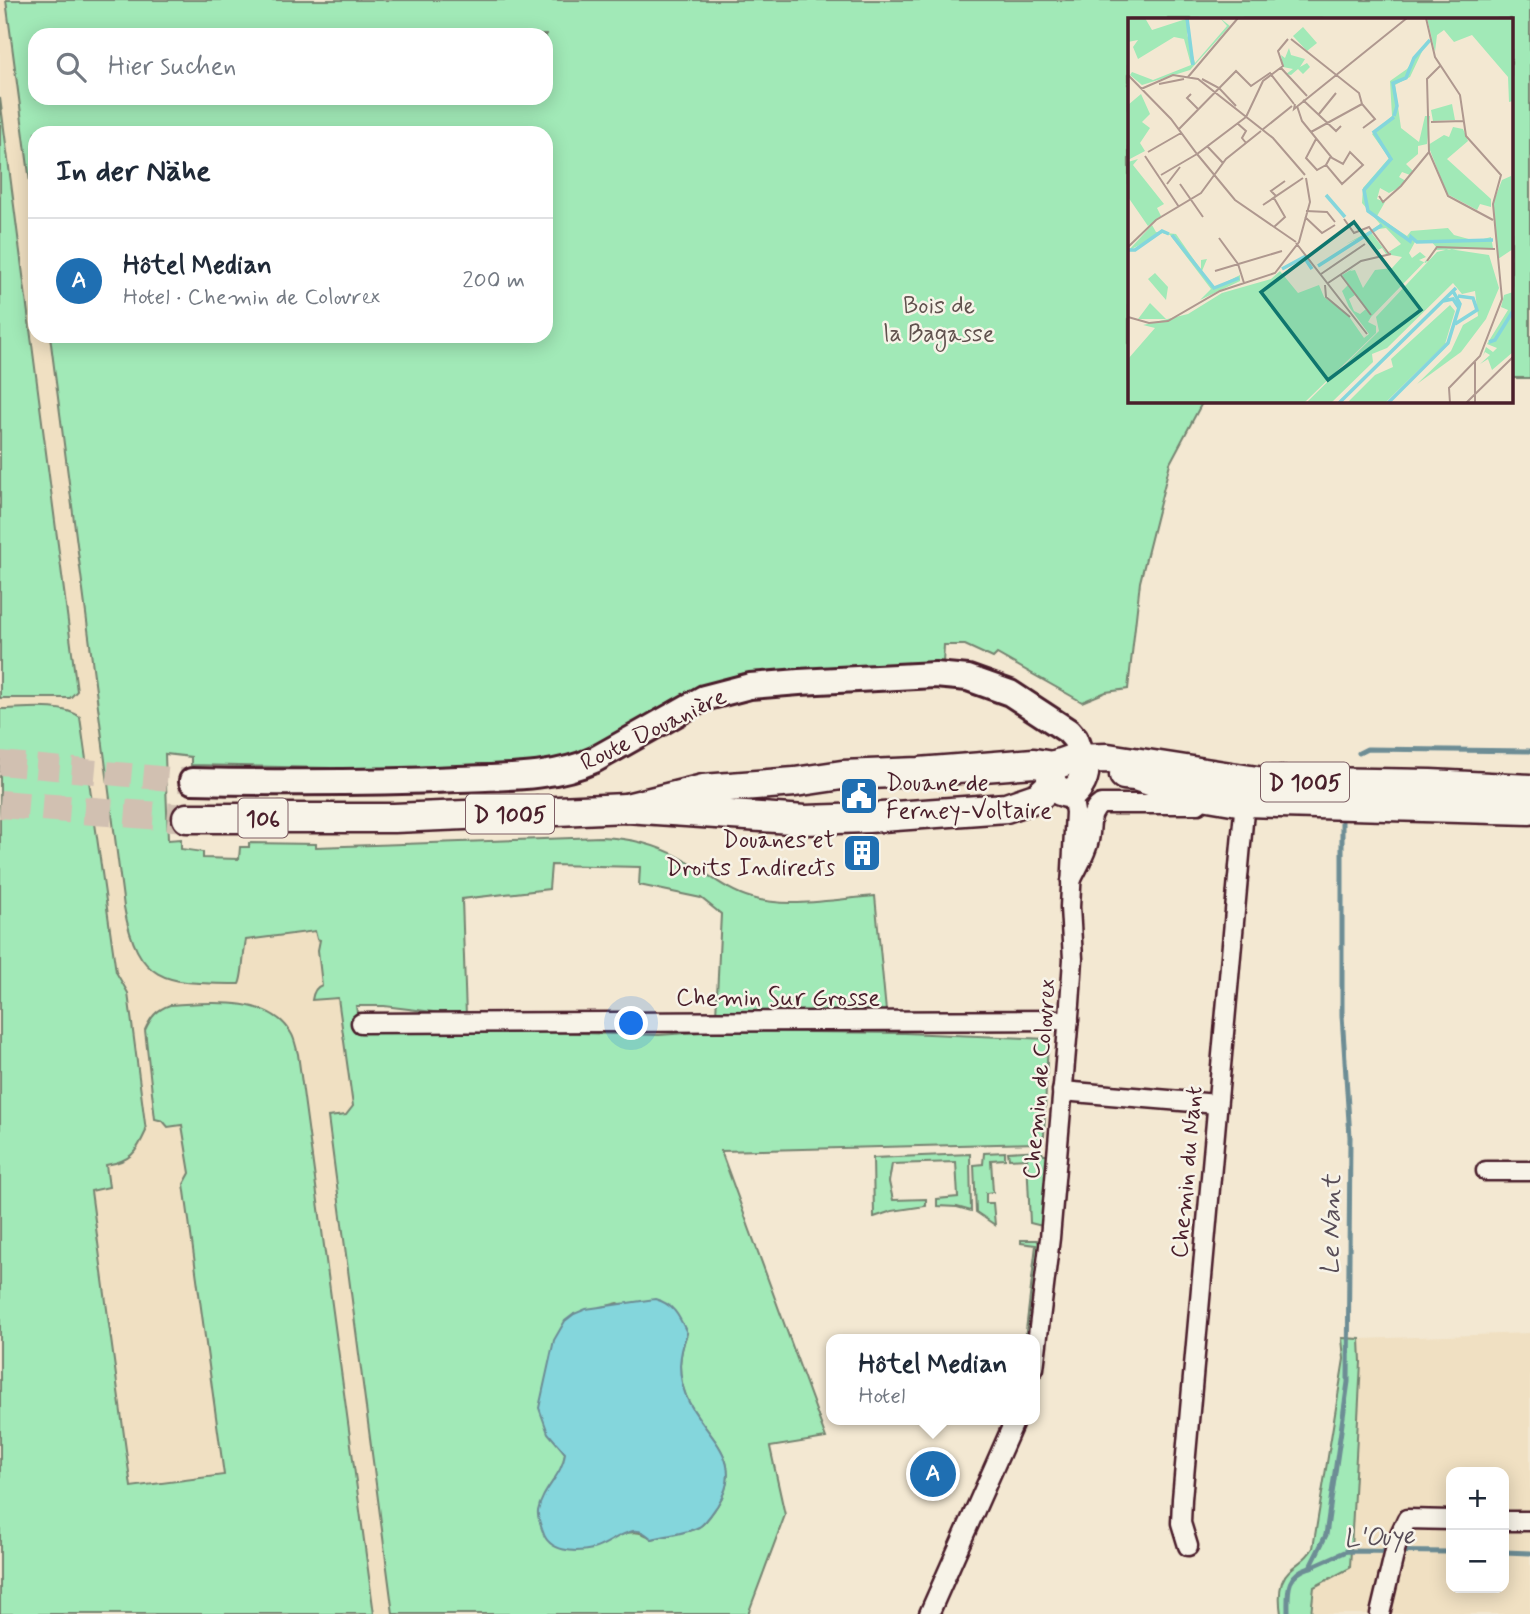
<!DOCTYPE html>
<html lang="de">
<head>
<meta charset="utf-8">
<style>
	body { margin:0; font-family:Mynerve,sans-serif; background:#f2f2f3; color:#1f2937 }
	.controls { position:absolute; right:21px; bottom:21px; display:grid; overflow:hidden; border-radius:14px; box-shadow:0 4px 18px #0003 }
	.controls button { width:63px; height:63px; display:grid; place-items:center; padding:0; border:0; border-bottom:2px solid #e0e1e3; background:#fff; color:#1f2937; font:35px sans-serif }
	.you { position:absolute; left:632px; top:1024px; width:24px; height:24px; margin:-18px; border:5px solid #fff; border-radius:50%; background:#1a73e8; box-shadow:0 0 0 10px #1a73e833 }
	.badge { display:grid; place-items:center; width:46px; height:46px; border-radius:50%; background:#1f6fb2; color:#fff; font-size:23px; font-weight:700 }
	.pin { position:absolute; translate:-50% -50%; border:4px solid #fff; box-shadow:0 2px 7px #0006 }
	.popup { position:absolute; left:826px; top:1334px; width:214px; height:91px; box-sizing:border-box; display:grid; place-content:center; border-radius:14px; background:#fff; filter:drop-shadow(0 2px 5px #0005); font-size:23px; white-space:nowrap; color:#747a83 }
	.popup b { font-size:26px; color:#1f2937 }
	.popup::after { content:''; position:absolute; left:50%; top:100%; margin-left:-14px; border:14px solid transparent; border-top-color:#fff }
	.list { margin:0; padding:0; list-style:none }
	h2 { display:flex; justify-content:space-between; align-items:center; height:91px; margin:0; padding:0 28px; font-size:30px }
	h2 small { font-size:23px; font-weight:400; color:#747a83 }
	.list li { display:grid; grid-template-columns:46px 1fr auto; gap:21px; align-items:center; box-sizing:border-box; height:126px; padding:0 28px; border-top:2px solid #e0e1e3 }
	.list b { display:block; font-size:26px; white-space:nowrap }
	.list p { margin:0; font-size:23px; white-space:nowrap; color:#747a83 }
	.list em { font-size:23px; font-style:normal; color:#747a83 }
	.icon { flex:none; width:38px; height:38px; fill:none; stroke:currentColor; stroke-width:2; stroke-linecap:round; stroke-linejoin:round }
	.map { position:relative; flex:none; width:1530px; height:1614px; overflow:hidden }
	.search { position:absolute; background:#fff; box-shadow:0 4px 18px #0003; left:28px; top:28px; width:525px; height:77px; display:flex; align-items:center; gap:18px; box-sizing:border-box; padding:0 24px; border-radius:21px; color:#747a83; font-size:26px }
	.panel { position:absolute; background:#fff; box-shadow:0 4px 18px #0003; left:28px; top:126px; width:525px; height:217px; border-radius:21px }
	.map>svg:first-child { display:block }
	.built { fill:#f0e0c2; fill-rule:evenodd }
	.green { fill:#a1e9b7; stroke:#768471; stroke-width:2; fill-rule:evenodd }
	.water { fill:#84d6dc; stroke:#6d8d95; stroke-width:2 }
	.lines { fill:none; stroke-linecap:round; stroke-linejoin:round }
	.stream { stroke:#6d8d95; stroke-width:5 }
	.secondary-tunnel { stroke:#d1c0b1; stroke-width:24; stroke-dasharray:24 12; stroke-linecap:butt }
	.primary-tunnel { stroke:#d1c0b1; stroke-width:28; stroke-dasharray:28 14; stroke-linecap:butt }
	.street-casing { stroke:#4a1f2b; stroke-width:23 }
	.secondary-casing { stroke:#4a1f2b; stroke-width:30 }
	.primary-casing { stroke:#4a1f2b; stroke-width:33 }
	.street { stroke:#f7f3e8; stroke-width:18 }
	.secondary { stroke:#f7f3e8; stroke-width:24 }
	.primary { stroke:#f7f3e8; stroke-width:28 }
	.labels { text-anchor:middle; stroke-width:5; stroke-linejoin:round; paint-order:stroke }
	.shield { fill:#f7f3e8; stroke:#7e5f64; stroke-width:2 }
	.shield-label { font-size:23px; font-weight:bold; fill:#4a1f2b }
	.park-label { font-size:24px; fill:#60524e; stroke:#f7f3e8 }
	.street-label { font-size:24px; fill:#4a1f2b; stroke:#f7f3e8 }
	.poi-label { font-size:24px; fill:#4a1f2b; stroke:#f7f3e8; text-anchor:start }
	.water-label { font-size:26px; font-style:italic; fill:#584d57; stroke:#f7f3e8 }
	.inset-river { fill:none; stroke:#84d6dc; stroke-width:3.5 }
	.inset-road { fill:none; stroke:#af988f; stroke-width:2 }
	.view { fill:#0f766e; fill-opacity:0.15; stroke:#0f766e; stroke-width:3.5 }
	.inset-edge { fill:none; stroke:#4a1f2b; stroke-width:3.5 }
</style>
</head>
<body>
<div class="map">
<svg width="1530" height="1614" viewBox="0 0 1530 1614">
	<rect width="100%" height="100%" fill="#f3e8d2"/>
	<filter id="ink" filterUnits="userSpaceOnUse"><feTurbulence type="fractalNoise" baseFrequency=".0143" numOctaves="2"/><feDisplacementMap in="SourceGraphic" scale="14" xChannelSelector="R" yChannelSelector="G"/><feConvolveMatrix kernelMatrix="1 2 1 2 8 2 1 2 1" color-interpolation-filters="sRGB"/></filter>
	<g filter="url(#ink)">
		<g class="built">
			<polygon points="0,0 69,0 35,35 35,336 113,336 170,887 339,882 436,1614 0,1614"/>
			<path d="M1530 1333V1614H1311L1314 1587 1350 1568 1361 1362 1360 1339ZM1451 1472H1504V1588H1451Z"/>
		</g>
		<g class="green">
			<path d="M6 0H1530V378H1511V19H1129V401H1203L1170 463 1140 582 1128 689 1106 692 1082 702 997 654 993 658 965 645H944L943 663 759 672 738 675 699 687 674 699 586 752 557 761 329 771V768L191 765V757L165 754 168 840 181 839V849L203 852V858L239 859 240 847H249V843L316 844V847L601 837C630 838 656 844 683 859 706 872 726 891 752 898 788 909 837 899 875 896L886 1011 716 1016 721 914 701 898 639 885 640 867 551 865 549 889 462 899 466 1016 384 1006H356L360 1032 462 1030 659 1035 715 1031 905 1033 1048 1039 1044 1136 1037 1143 721 1151 826 1438 770 1447 785 1515 748 1614H393L328 1117 346 1115 353 1106 338 998 312 1000C313 993 315 987 322 985L318 950 320 940 317 939 315 931 246 940C243 953 243 977 239 984 168 983 138 986 124 907L50 336H546V133H35V220ZM35 35H546V98H35ZM618 1303 687 1333C679 1356 677 1372 686 1396 701 1435 749 1456 717 1506 712 1513 706 1523 699 1527 688 1533 665 1535 652 1539 633 1523 613 1539 594 1548L544 1496 562 1468 565 1453 560 1446 574 1314Z"/>
			<polygon points="0,98 77,691 70,698 0,698"/>
			<path d="M0 709C22 709 63 703 80 717L116 972 128 993 146 1131C136 1153 131 1161 106 1165L109 1187 91 1191 131 1487 224 1475 184 1184 190 1173 182 1125 168 1127 163 1121 155 1119 145 1030C151 1017 156 1010 170 1005 206 1003 270 995 291 1033 295 1039 296 1048 298 1054L374 1614H0Z"/>
			<polygon points="1040,1150 1044,1155 1048,1155 1042,1226 1030,1223 1027,1158 1009,1159 1008,1152"/>
			<polygon points="1005,1152 1005,1159 991,1160 993,1192 986,1193 986,1203 993,1203 995,1225 976,1212 974,1165 983,1164 984,1153"/>
			<polygon points="970,1154 971,1211 957,1207 937,1206 937,1199 958,1197 956,1162 892,1164 889,1182 893,1200 926,1199 926,1206 892,1211 874,1217 873,1158"/>
			<polygon points="1021,1240 1037,1240 1040,1244 1031,1339 1025,1339 1036,1245 1021,1243"/>
			<path d="M1342 1338 1360 1339 1361 1362 1350 1568 1314 1587 1311 1614H1281C1279 1601 1278 1581 1289 1571 1298 1562 1305 1561 1313 1548L1344 1359Z"/>
		</g>
		<path class="water" d="M655 1299C674 1304 679 1316 687 1333 679 1356 677 1372 686 1396 702 1435 749 1457 717 1506 712 1513 706 1523 699 1527 686 1534 666 1535 652 1539 645 1533 641 1530 633 1531 618 1534 607 1545 593 1549 575 1553 549 1552 543 1532 541 1526 537 1517 538 1511 542 1489 563 1475 565 1453L548 1433 539 1408 554 1340 565 1321 574 1314 586 1309Z"/>
		<g class="lines">
			<g class="stream">
				<polyline points="1359,753 1367,749 1530,751"/>
				<polyline points="1504,1552 1530,1553"/>
				<polyline points="1311,1567 1347,1551 1451,1552"/>
				<path d="M1288 1614C1288 1591 1285 1575 1310 1567L1326 1535 1348 1382 1350 1137 1342 1015V821"/>
			</g>
			<polyline class="secondary-tunnel" points="0,763 192,781"/>
			<polyline class="primary-tunnel" points="0,804 187,818"/>
			<defs>
				<g id="street">
					<path d="M1071 881C1077 868 1086 854 1089 840 1092 826 1088 813 1101 804H1198"/>
					<polyline points="361,1023 1069,1020"/>
					<polyline points="1062,1091 1217,1104"/>
					<polyline points="1486,1171 1530,1171"/>
					<polyline points="1034,1368 1050,1238 1070,1004 1073,959 1070,907 1075,812 1072,794"/>
					<polyline points="1504,1521 1530,1521"/>
					<polyline points="1188,1546 1181,1523 1182,1499 1244,811 1244,802 1236,802"/>
					<polyline points="929,1614 1015,1420"/>
					<polyline points="1380,1614 1398,1538 1407,1519 1451,1520"/>
				</g>
				<path id="secondary" d="M192 781C281 783 369 783 458 779 503 777 552 779 594 760L704 698 750 686 799 682 935 675 968 678 1010 693 1068 731 1075 739 1082 759"/>
				<g id="primary">
					<path d="M1052 768C1048 785 1055 792 1072 794 1082 785 1088 772 1082 759"/>
					<polyline points="1124,775 1135,776 1179,791 1244,802 1530,810"/>
					<polyline points="626,808 703,789 795,782 842,775 919,772 1034,763 1052,766 1072,759 1108,758 1257,781 1430,784 1530,789"/>
					<polyline points="187,818 394,818 626,808 805,820 868,818 1006,808 1038,797 1051,785"/>
				</g>
			</defs>
			<use href="#street" class="street-casing"/>
			<use href="#secondary" class="secondary-casing"/>
			<use href="#primary" class="primary-casing"/>
			<use href="#street" class="street"/>
			<use href="#secondary" class="secondary"/>
			<use href="#primary" class="primary"/>
		</g>
	</g>
	<defs>
		<symbol id="civic-square" viewBox="-11 -11 22 22"><rect x="-9" y="-9" width="18" height="18" rx="4" fill="#1f6fb2" stroke="#f7f3e8"/><path d="M-.6-6.5H3V-4.5H.6V-3L4-1V1h2V6H-6V1h2V-1L-.6-3ZM-1.2 2.5V6h2.4V2.5Z" fill="#fff"/></symbol>
		<symbol id="building-square" viewBox="-11 -11 22 22"><rect x="-9" y="-9" width="18" height="18" rx="4" fill="#1f6fb2" stroke="#f7f3e8"/><path d="M-4-6H4V6H1V3H-1V6H-4ZM-2.5-4.3h1.7v1.8h-1.7ZM.8-4.3h1.7v1.8H.8ZM-2.5-1h1.7V.8h-1.7ZM.8-1h1.7V.8H.8Z" fill="#fff"/></symbol>
	</defs>
	<g fill-rule="evenodd">
		<use href="#civic-square" x="837" y="774" width="44" height="44"/>
		<use href="#building-square" x="840" y="831" width="44" height="44"/>
	</g>
	<g class="labels">
		<g class="shield">
			<rect x="1261" y="762.5" width="88" height="39" rx="5"/>
			<rect x="466" y="794.5" width="88" height="39" rx="5"/>
			<rect x="238.5" y="798.5" width="49" height="39" rx="5"/>
		</g>
		<g class="shield-label">
			<text x="1305" y="790">D 1005</text>
			<text x="510" y="822">D 1005</text>
			<text x="263" y="826">106</text>
		</g>
		<g class="park-label">
			<text x="939" y="313">Bois de<tspan x="939" dy="28">la Bagasse</tspan></text>
		</g>
		<g class="street-label">
			<text transform="translate(653 729) rotate(-26)" y="8">Route Douanière</text>
			<text x="778" y="1005">Chemin Sur Grosse</text>
			<text transform="translate(1039 1079) rotate(-85)" y="8">Chemin de Colovrex</text>
			<text transform="translate(1186 1172) rotate(-85)" y="8">Chemin du Nant</text>
		</g>
		<g class="poi-label">
			<text x="886" y="790">Douane de<tspan x="886" dy="28">Ferney-Voltaire</tspan></text>
			<text x="835" y="847" text-anchor="end">Douanes et<tspan x="835" dy="28">Droits Indirects</tspan></text>
		</g>
		<g class="water-label">
			<text transform="translate(1330 1225) rotate(-89)" y="9">Le Nant</text>
			<text transform="translate(1379 1536) rotate(-3)" y="9">L'Ouye</text>
		</g>
	</g>
	<g transform="translate(1128 18)">
		<rect width="385" height="385" fill="#f3e8d2"/>
		<path d="M0 0H17L24 12 61 0 59 16 67 45 99 8 92 0 102 8 62 52 14 67 2 57 4 54 25 62 63 47 56 21 46 19 10 41 5 29 10 22 0 24ZM299 0H385V83L381 84 380 59 344 17 326 24 316 12 309 17 307 34ZM175 9 189 25 179 33 165 18ZM299 23 282 59 267 67 273 110 291 124 297 98H302L299 126 290 128V136L278 146 285 153 282 157 274 154 271 159 278 163 272 169 261 175 252 170 249 181 257 184 249 198 279 218 283 213 320 210 326 217 348 223 363 219 365 230 308 232 243 299 240 304 248 308V315L176 385H0V341L27 310 15 307 60 296 94 275 143 261 152 253 170 275 191 267 196 279 220 297 236 320 241 316 221 289 214 273 220 267 227 277 221 281 226 293 232 296 238 291 214 257 226 250 222 253 227 252 235 270 247 252 264 250 274 239 258 236 254 230 250 232 238 217 218 226 242 213 259 235 273 226 258 210 244 212 252 206 234 185 235 170 261 140 244 116 264 98 262 63 279 51ZM303 223 308 229 298 245 291 242 298 239 292 234 284 240 281 235 287 224ZM161 30 163 37 177 41 172 49 179 45 182 49 175 56 170 51 163 57 158 56 165 51 155 49 153 37 157 40ZM13 76 22 96 14 104 22 110 12 125 17 133 0 142V87ZM324 86 327 102 305 103 303 92ZM325 109 335 111 340 123 319 141 363 181V189L352 186 349 192 319 176 300 127 316 117 321 119ZM10 141 5 147 36 186 29 190 33 198 20 208 0 179V144ZM383 158 385 231 370 241 365 185 374 162ZM24 207 28 214 48 216 73 252V242L79 241 74 253 86 270 112 257V263L72 282 83 271 42 217 34 215 0 233ZM321 231 361 237 371 270 358 301 333 334 289 366 323 333 335 307 350 298 347 273 334 276 325 265 259 330 244 336 245 344 203 385H178L251 313 248 299 309 234ZM27 255 40 269 38 282 20 261ZM385 274V334L364 352 360 341 352 346 362 337 357 334 355 338 358 329 365 334 369 330 359 326 380 292 373 289 376 277ZM22 285 38 301H10ZM322 287 327 293 317 326 257 385H219L247 357 265 349 263 341Z" fill="#a1e9b7" fill-rule="evenodd"/>
		<path class="inset-river" d="M59 0 65 47M266 98 269 88 265 65 278 60 286 40 302 22M266 99 246 114 263 141 236 172 240 193 282 223 283 219 289 224 365 222M198 177 217 199M44 217 86 270 111 260M0 232H7L34 213 41 216M190 248 254 207M154 251 176 239 184 251M315 283 325 281 331 290M327 306 349 292 345 280 330 278M361 324 367 322 385 293M211 385 328 270M260 385 320 325 332 286 325 273"/>
		<path class="inset-road" d="M298 0 307 39 332 77 338 118 373 157 365 186 374 281 352 338 321 370 322 385M163 21 231 75 234 86 247 101 235 110M312 48 299 61 301 134 320 178 365 202M153 50 179 78M0 57 43 101 69 136 118 99M60 59 110 0M74 61 91 70 108 88M31 66 56 61M13 71 45 57 70 61 145 120 177 157M63 76 59 80 71 92M175 82 208 113 213 108M167 86 166 91 279 0M169 88 174 103 204 140 215 146 222 134 235 147 214 166 198 147 203 138M191 96 208 75M118 99 135 63 155 48 150 33 160 21M303 104 335 103M109 105 118 113 114 120 118 125M51 111 108 53 123 68 142 55 166 86M134 112 164 88M183 114 234 86M188 121 178 140 189 152 198 147M79 128 95 145M20 134 53 115M69 136 107 182 168 224M17 138 51 189M33 157 69 136M39 166 52 149M52 166 75 199M148 178 143 173 157 163M251 178 255 184 273 168 301 134M146 180 157 199 146 209M135 187 175 160M178 193 199 194 207 204M177 199 194 215 207 207M216 201 226 215 241 209 261 236M91 220 110 246 116 265M168 225 239 316M0 229 28 202 73 175 98 141 133 113M299 243 309 229 367 231M87 253 154 233M193 256 237 226M212 256 243 297M200 265 233 243 263 236M197 267 198 279 222 299M0 299 21 305 40 303 92 273 147 255 171 224 182 184 178 160M347 344V385M338 385 385 339"/>
		<path class="view" d="M226 204 293 292 200 362 133 274Z"/>
		<rect width="385" height="385" class="inset-edge"/>
	</g>
</svg>
<div class="controls">
<button>+</button>
<button>−</button>
</div>
<div class="you"></div>
<div class="pin badge" style="left:933px;top:1474px">A</div>
<div class="popup"><b>Hôtel Median</b>Hotel</div>
<div class="search"><svg class="icon" aria-label="search" viewBox="0 0 24 24"><circle cx="10" cy="10" r="6"/><path d="M15 15l6 6"/></svg>Hier suchen</div>
<section class="panel">
<h2>In der Nähe<small></small></h2>
<ul class="list">
<li><span class="badge">A</span><div><b>Hôtel Median</b><p>Hotel · Chemin de Colovrex</p></div><em>200 m</em></li>
</ul>
</section>
</div>
</body>
</html>
